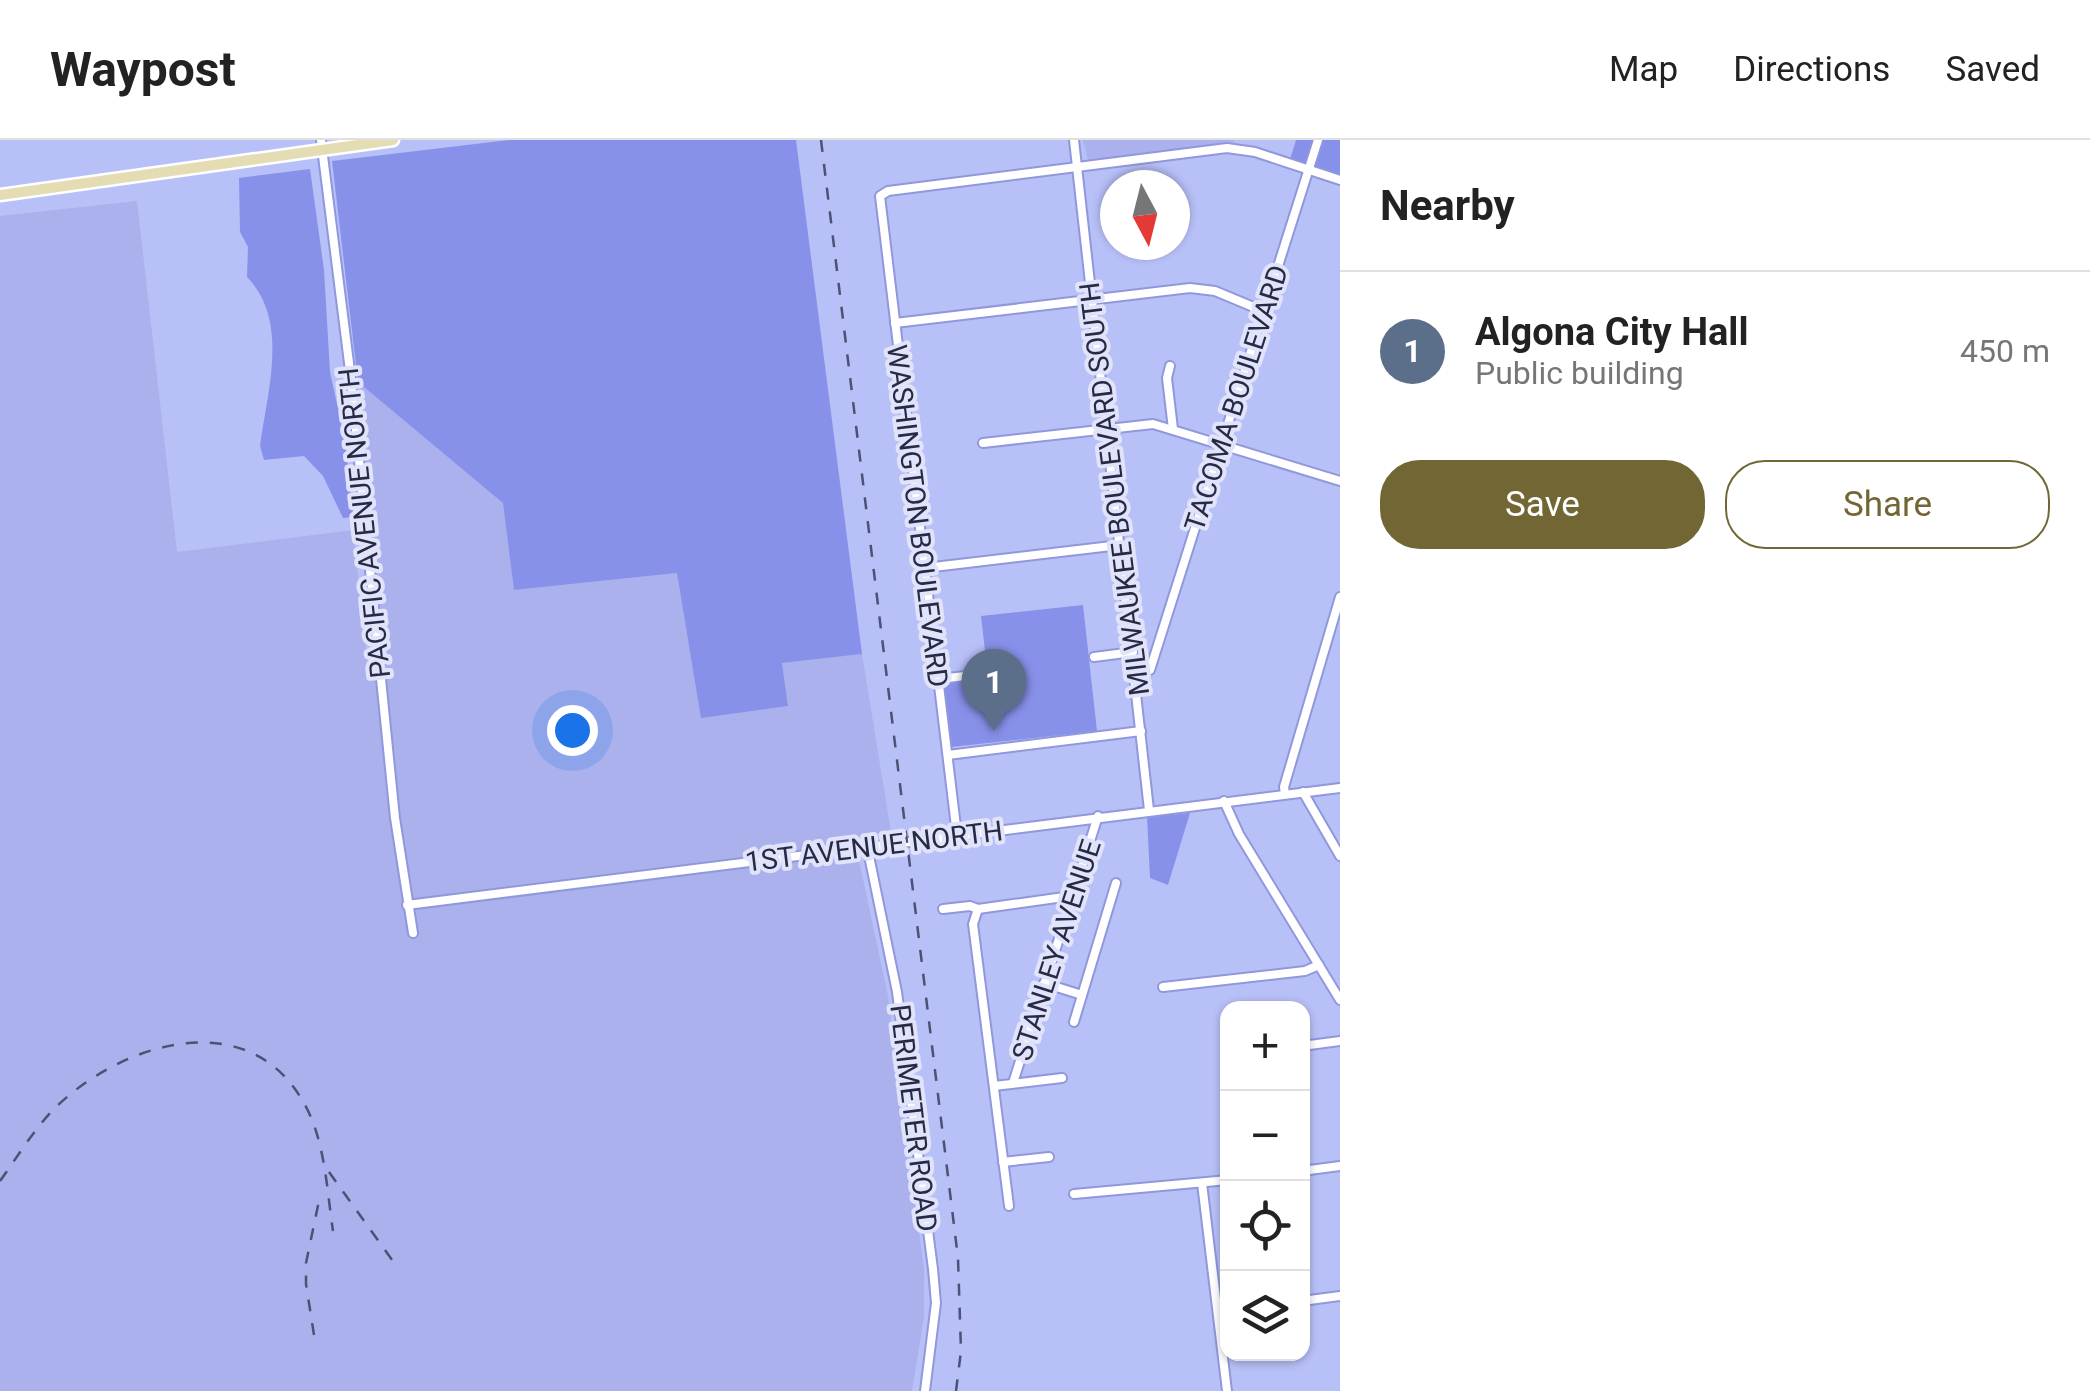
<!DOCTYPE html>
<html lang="en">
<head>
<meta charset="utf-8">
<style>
	body { margin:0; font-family:Roboto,sans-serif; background:#f6f6f6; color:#222 }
	.controls { position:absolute; right:30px; bottom:30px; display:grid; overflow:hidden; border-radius:20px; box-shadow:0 2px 8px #0004 }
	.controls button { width:90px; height:90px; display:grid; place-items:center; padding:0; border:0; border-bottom:2px solid #e0e0e0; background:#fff; color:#222; font:50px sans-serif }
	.compass { position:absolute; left:1100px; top:30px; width:90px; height:90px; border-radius:50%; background:#fff; box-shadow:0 2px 8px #0004; rotate:173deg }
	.you { position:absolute; left:572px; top:590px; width:35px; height:35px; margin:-25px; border:8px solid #fff; border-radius:50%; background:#1a73e8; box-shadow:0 0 0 15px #1a73e833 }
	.badge { display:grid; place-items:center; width:65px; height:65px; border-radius:50%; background:#726734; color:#fff; font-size:32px; font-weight:700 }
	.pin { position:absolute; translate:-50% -82px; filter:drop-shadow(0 2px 5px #0008) }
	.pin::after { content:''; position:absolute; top:52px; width:35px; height:30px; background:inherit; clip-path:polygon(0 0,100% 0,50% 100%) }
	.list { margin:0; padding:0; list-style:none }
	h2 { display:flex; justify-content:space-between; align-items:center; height:130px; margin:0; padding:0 40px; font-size:42px }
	h2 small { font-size:32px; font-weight:400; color:#767676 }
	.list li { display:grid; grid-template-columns:65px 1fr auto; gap:30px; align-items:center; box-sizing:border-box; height:160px; padding:0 40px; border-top:2px solid #e0e0e0 }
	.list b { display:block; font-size:38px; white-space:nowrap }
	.list p { margin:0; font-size:32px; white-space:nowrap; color:#767676 }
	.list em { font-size:32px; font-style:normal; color:#767676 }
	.actions { display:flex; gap:20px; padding:30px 40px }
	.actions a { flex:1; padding:22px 0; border:2px solid #726734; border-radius:40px; text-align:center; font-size:35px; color:#726734 }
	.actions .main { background:#726734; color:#fff }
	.icon { flex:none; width:55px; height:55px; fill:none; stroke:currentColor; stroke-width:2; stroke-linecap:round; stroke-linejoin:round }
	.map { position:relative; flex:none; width:1340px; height:1251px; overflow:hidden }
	header { display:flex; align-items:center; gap:60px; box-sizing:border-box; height:140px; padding:0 50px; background:#fff; border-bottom:2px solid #e0e0e0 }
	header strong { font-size:48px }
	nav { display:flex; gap:55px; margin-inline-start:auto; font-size:35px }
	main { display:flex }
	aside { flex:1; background:#fff }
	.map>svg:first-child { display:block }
	.built { fill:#aab1ed }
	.green { fill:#8891ea }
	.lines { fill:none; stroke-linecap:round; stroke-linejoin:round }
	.minor-casing { stroke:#9098dc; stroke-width:12 }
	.major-casing { stroke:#fff; stroke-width:15 }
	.minor { stroke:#fff; stroke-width:8 }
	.major { stroke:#e4dcb2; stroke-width:10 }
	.rail { stroke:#4d5174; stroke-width:2.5; stroke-dasharray:12 12; stroke-linecap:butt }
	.labels { text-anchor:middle; stroke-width:8; stroke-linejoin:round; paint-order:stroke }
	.street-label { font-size:28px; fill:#272a45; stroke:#e0e3f9 }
</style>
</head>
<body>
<header>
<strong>Waypost</strong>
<nav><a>Map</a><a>Directions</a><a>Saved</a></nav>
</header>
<main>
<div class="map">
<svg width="1340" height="1251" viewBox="0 0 1340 1251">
	<rect width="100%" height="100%" fill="#b8c0f8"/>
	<g class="built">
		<polygon points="1083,0 1234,0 1235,2 1088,20"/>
		<polygon points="137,61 177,412 353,390 368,525 382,524 358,242 504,363 514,450 678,433 788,565 782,523 862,514 891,692 854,697 888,856 924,1129 924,1177 912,1251 0,1251 0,76"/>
	</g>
	<g class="green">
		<polygon points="509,0 796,0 862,514 782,523 788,566 701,578 677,433 514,450 503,363 358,242 332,21"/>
		<polygon points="1296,0 1340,0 1340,40 1289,23"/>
		<path d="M310 29 324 130 330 232 345 301 354 377 343 378 323 336 304 316 264 320 260 306C267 252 290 181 247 137L248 107 240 92 239 38Z"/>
		<polygon points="1083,465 1097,591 951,607 944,542 988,537 981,476"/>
		<polygon points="1190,673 1168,745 1150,738 1147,677"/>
	</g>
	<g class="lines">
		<defs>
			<g id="minor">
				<polyline points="321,0 350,231 395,678 413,793"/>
				<polyline points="1074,0 1149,670"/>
				<polyline points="895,183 1190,148 1215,151 1263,171"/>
				<polyline points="1170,226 1167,238 1173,289"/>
				<polyline points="983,303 1153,284 1340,341"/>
				<polyline points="925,428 1120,405"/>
				<polyline points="1094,517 1133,512"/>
				<polyline points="1150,530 1318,0"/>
				<polyline points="939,539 991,533"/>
				<polyline points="948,615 1141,591"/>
				<polyline points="1303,652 1340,716"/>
				<polyline points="1285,654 1284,647 1340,457"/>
				<polyline points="1224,661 1239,694 1340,860"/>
				<polyline points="957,695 880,56 888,51 1227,8 1255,12 1340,40"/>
				<polyline points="867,706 897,852 933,1129 936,1163 925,1251"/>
				<polyline points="407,765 1340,648"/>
				<polyline points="943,769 970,766 978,769 1071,756"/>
				<polyline points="978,769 973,784 1009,1066"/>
				<polyline points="1044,843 1082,855"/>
				<polyline points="1163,847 1305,831 1319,825"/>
				<polyline points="1074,882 1116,743"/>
				<polyline points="1302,906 1340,901"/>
				<polyline points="1013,943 1098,676"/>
				<polyline points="994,946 1062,938"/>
				<polyline points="1003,1022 1049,1017"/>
				<polyline points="1302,1031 1340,1026"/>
				<polyline points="1202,1043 1227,1251"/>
				<polyline points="1074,1054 1228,1040"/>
				<polyline points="1302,1161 1340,1156"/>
			</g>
			<polyline id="major" points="0,55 393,0"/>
		</defs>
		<use href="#minor" class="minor-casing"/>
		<use href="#major" class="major-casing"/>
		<use href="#minor" class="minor"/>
		<use href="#major" class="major"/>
		<g class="rail">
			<polyline points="821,0 958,1118 961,1211 956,1251"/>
			<polyline points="329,1032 395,1124"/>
			<path d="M0 1041C18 1016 34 989 56 967 123 902 250 863 305 965 325 1001 327 1051 333 1091"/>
			<polyline points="314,1195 306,1144 306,1123 320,1056"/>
		</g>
	</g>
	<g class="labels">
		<g class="street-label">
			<text transform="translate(1236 258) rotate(-72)" y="10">TACOMA BOULEVARD</text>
			<text transform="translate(1114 349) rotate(-97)" y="10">MILWAUKEE BOULEVARD SOUTH</text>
			<text transform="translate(918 376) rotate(83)" y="10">WASHINGTON BOULEVARD</text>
			<text transform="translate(364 383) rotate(-96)" y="10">PACIFIC AVENUE NORTH</text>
			<text transform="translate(874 706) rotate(-7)" y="10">1ST AVENUE NORTH</text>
			<text transform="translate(1056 810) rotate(-72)" y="10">STANLEY AVENUE</text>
			<text transform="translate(914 978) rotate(83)" y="10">PERIMETER ROAD</text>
		</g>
	</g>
</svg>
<div class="controls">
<button>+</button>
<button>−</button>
<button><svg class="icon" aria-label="locate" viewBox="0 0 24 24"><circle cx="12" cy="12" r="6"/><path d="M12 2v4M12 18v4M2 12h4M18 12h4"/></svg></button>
<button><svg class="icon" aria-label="layers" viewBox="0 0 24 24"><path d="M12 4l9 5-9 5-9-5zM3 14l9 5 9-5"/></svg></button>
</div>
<svg class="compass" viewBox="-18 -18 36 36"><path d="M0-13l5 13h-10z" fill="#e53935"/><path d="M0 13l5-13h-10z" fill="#767676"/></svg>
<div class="you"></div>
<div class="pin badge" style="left:994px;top:591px;background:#5c6f8a">1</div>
</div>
<aside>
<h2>Nearby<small></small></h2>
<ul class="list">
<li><span class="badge" style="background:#5c6f8a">1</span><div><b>Algona City Hall</b><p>Public building</p></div><em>450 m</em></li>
</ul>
<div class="actions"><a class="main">Save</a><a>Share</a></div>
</aside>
</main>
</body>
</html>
